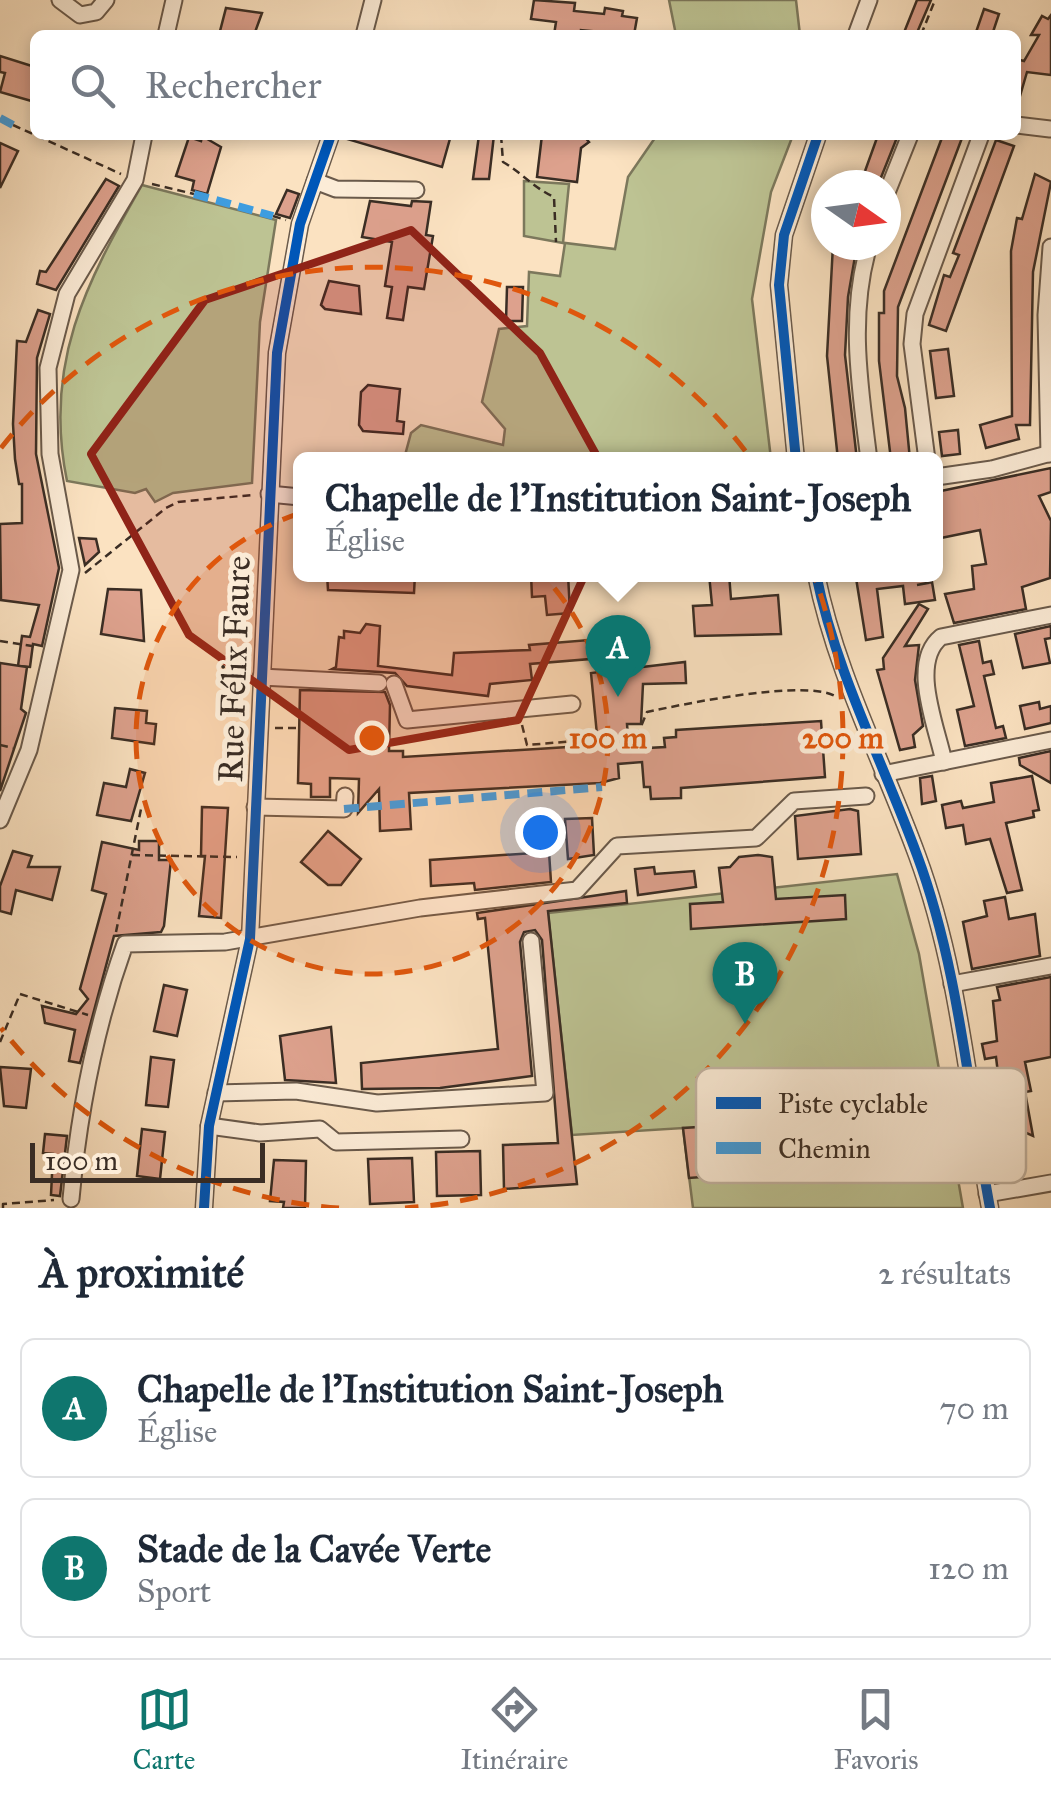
<!DOCTYPE html>
<html lang="fr">
<head>
<meta charset="utf-8">
<style>
	body { margin:0; font-family:"IM FELL Great Primer",serif; background:#f2f2f3; color:#1f2937 }
	.compass { position:absolute; left:811px; top:170px; width:90px; height:90px; border-radius:50%; background:#fff; box-shadow:0 5px 15px #0003; rotate:104deg }
	.scale { position:absolute; left:30px; bottom:25px; width:235px; box-sizing:border-box; padding-left:10px; border:5px solid #3a2d24; border-top:0; font-size:28px; line-height:35px; white-space:nowrap; color:#3a2d24; -webkit-text-stroke:8px #fcecd7; paint-order:stroke }
	.you { position:absolute; left:540px; top:832px; width:35px; height:35px; margin:-25px; border:8px solid #fff; border-radius:50%; background:#1a73e8; box-shadow:0 0 0 15px #1a73e833 }
	.badge { display:grid; place-items:center; width:65px; height:65px; border-radius:50%; background:#0f766e; color:#fff; font-size:32px; font-weight:700 }
	.pin { position:absolute; translate:-50% -82px; filter:drop-shadow(0 2px 5px #0008) }
	.pin::after { content:''; position:absolute; top:52px; width:35px; height:30px; background:inherit; clip-path:polygon(0 0,100% 0,50% 100%) }
	.popup { position:absolute; left:293px; top:452px; width:650px; height:130px; box-sizing:border-box; display:grid; place-content:center; border-radius:15px; background:#fff; filter:drop-shadow(0 2px 8px #0005); font-size:32px; white-space:nowrap; color:#747a83 }
	.popup b { font-size:38px; color:#1f2937 }
	.popup::after { content:''; position:absolute; left:50%; top:100%; margin-left:-20px; border:20px solid transparent; border-top-color:#fff }
	.list { margin:0; padding:0; list-style:none }
	h2 { display:flex; justify-content:space-between; align-items:center; height:130px; margin:0; padding:0 40px; font-size:42px }
	h2 small { font-size:32px; font-weight:400; color:#747a83 }
	.list li { display:grid; grid-template-columns:65px 1fr auto; gap:30px; align-items:center; box-sizing:border-box; height:140px; margin:0 20px 20px; padding:0 20px; border:2px solid #e0e1e3; border-radius:15px }
	.list b { display:block; font-size:38px; white-space:nowrap }
	.list p { margin:0; font-size:32px; white-space:nowrap; color:#747a83 }
	.list em { font-size:32px; font-style:normal; color:#747a83 }
	.icon { flex:none; width:55px; height:55px; fill:none; stroke:currentColor; stroke-width:2; stroke-linecap:round; stroke-linejoin:round }
	.map { position:relative; flex:none; width:1051px; height:1208px; overflow:hidden }
	.search { position:absolute; background:#fff; box-shadow:0 5px 15px #0003; left:30px; right:30px; top:30px; height:110px; display:flex; align-items:center; gap:25px; box-sizing:border-box; padding:0 35px; border-radius:15px; color:#747a83; font-size:38px }
	.sheet { height:450px; background:#fff }
	nav { display:flex; justify-content:space-around; align-items:center; box-sizing:border-box; height:140px; border-top:2px solid #e0e1e3; background:#fff; font-size:28px; color:#747a83 }
	nav a { display:grid; justify-items:center; gap:5px }
	nav .on { color:#0f766e }
	.map>svg:first-child { display:block }
	.green { fill:#bdc393; stroke:#7c785c; stroke-width:2.5 }
	.building { fill:#dda18d; stroke:#3a2d24; stroke-width:2.5 }
	.lines { fill:none; stroke-linecap:round; stroke-linejoin:round }
	.minor-casing { stroke:#6a5a4b; stroke-width:19 }
	.path { stroke:#3a2d24; stroke-width:2.5; stroke-dasharray:8 5; stroke-linecap:butt }
	.minor { stroke:#fcecd7; stroke-width:15 }
	.quiet { stroke:#3e9de0; stroke-width:8; stroke-dasharray:15 8; stroke-linecap:butt }
	.cycleway-casing { stroke:#fcecd7; stroke-width:16 }
	.cycleway { stroke:#0057b8; stroke-width:10 }
	.marked { fill:#8f2418; fill-opacity:0.2; stroke:#8f2418; stroke-width:8; stroke-linejoin:round }
	.ring { fill:none; stroke:#df570d; stroke-width:5; stroke-dasharray:18 12 }
	.labels { text-anchor:middle; stroke-width:10; stroke-linejoin:round; paint-order:stroke }
	.street-label { font-size:35px; fill:#3a2d24; stroke:#fcecd7 }
	.key { fill:#fcecd7; stroke:#c2b3a1; stroke-width:2.5 }
	.key-label { font-size:28px; fill:#3a2d24 }
	.centre { fill:#df570d; stroke:#fcecd7; stroke-width:5 }
	.ring-label { font-size:30px; text-anchor:middle; font-weight:bold; fill:#df570d; stroke:#fcecd7; stroke-width:10; stroke-linejoin:round; paint-order:stroke }
</style>
</head>
<body>
<div class="map">
<svg width="1051" height="1208" viewBox="0 0 1051 1208">
	<rect width="100%" height="100%" fill="#fbe2c1"/>
	<filter id="stains"><feTurbulence type="fractalNoise" baseFrequency=".002" numOctaves="4"/><feColorMatrix values="0 0 0 0 .2 0 0 0 0 .09 0 0 0 0 .02 0 0 0 .5 -.17"/></filter>
	<radialGradient id="worn" r=".72"><stop offset=".6" stop-color="#630" stop-opacity="0"/><stop offset="1" stop-color="#630" stop-opacity=".3"/></radialGradient>
	<g class="green">
		<polygon points="669,0 796,0 800,35 676,35"/>
		<polygon points="657,135 793,135 771,192 752,299 771,459 404,459 411,433 421,425 503,445 505,429 482,402 499,329 527,326 529,272 560,276 565,243 615,249 628,177"/>
		<polygon points="524,181 569,184 563,243 524,236"/>
		<path d="M142 185 276 220 260 322 252 483 173 493 155 502 146 489 135 493 67 481C43 364 86 283 142 185Z"/>
		<polygon points="897,874 919,954 963,1208 693,1208 683,1128 572,1135 548,913"/>
	</g>
	<g class="building">
		<polygon points="534,0 575,3 574,11 604,14 605,8 623,11 622,16 637,18 634,35 581,30 581,35 554,35 556,22 531,19"/>
		<polygon points="917,0 931,0 916,35 903,35"/>
		<polygon points="226,8 262,13 254,35 219,35"/>
		<polygon points="984,9 999,14 992,35 975,35"/>
		<polygon points="1051,15 1051,75 1027,72 1020,96 1016,96 1016,59 1024,61 1039,35 1031,35 1042,16 1048,19"/>
		<polygon points="0,56 35,67 35,102 0,92 5,73 0,72"/>
		<polygon points="348,135 451,135 442,167 347,139"/>
		<polygon points="479,135 494,135 489,179 473,179"/>
		<polygon points="542,135 583,135 589,142 581,148 577,182 537,177"/>
		<polygon points="878,135 898,135 878,185 860,185"/>
		<polygon points="943,135 962,138 898,307 897,376 905,408 910,460 891,460 879,361 879,313 884,313 884,291"/>
		<polygon points="202,136 221,147 207,194 192,190 194,181 176,176 189,137 201,141"/>
		<polygon points="996,140 1014,146 946,331 929,325 944,275 950,277 959,255 953,253"/>
		<polygon points="0,143 18,151 0,188"/>
		<polygon points="1035,174 1051,182 1033,272 1030,425 1016,425 1019,439 986,448 980,425 1012,416 1011,251 1017,218 1022,219"/>
		<polygon points="106,179 119,186 56,290 37,284 40,271 46,272"/>
		<polygon points="287,190 299,194 290,218 276,214"/>
		<polygon points="370,201 411,206 412,201 431,202 426,235 433,236 424,289 408,287 403,320 387,318 392,287 385,286 392,242 362,237"/>
		<polygon points="833,245 857,245 848,297 845,355 857,460 838,460 827,356"/>
		<polygon points="329,281 359,286 361,314 325,309 321,305"/>
		<polygon points="507,287 523,287 522,321 506,321"/>
		<polygon points="38,310 50,314 37,358 36,454 59,568 42,646 33,644 30,667 18,666 22,636 30,637 39,605 1,600 0,524 22,523 22,484 19,484 15,459 13,424 17,341 26,342"/>
		<polygon points="948,349 954,396 936,398 930,351"/>
		<polygon points="368,385 400,389 397,421 404,422 403,434 363,431 359,425 361,392"/>
		<polygon points="958,430 960,454 942,456 939,432"/>
		<polygon points="1051,468 1051,492 1039,496 1051,521 1050,578 1022,587 1026,609 954,623 945,594 974,589 972,566 986,564 980,530 941,538 940,532 936,533 936,492"/>
		<polygon points="79,538 96,539 99,552 85,565"/>
		<polygon points="327,574 415,574 414,593 328,590"/>
		<polygon points="531,574 568,574 570,613 547,615 545,596 532,597"/>
		<polygon points="709,574 729,574 731,599 778,595 781,634 695,636 693,606 712,605"/>
		<polygon points="882,574 927,574 928,583 917,585 932,582 935,600 905,604 903,586 877,589 883,637 866,640 856,578"/>
		<polygon points="108,589 141,590 144,641 101,634"/>
		<polygon points="919,604 928,609 905,646 919,645 915,680 923,726 913,735 915,747 900,750 877,670 884,669 883,658"/>
		<polygon points="366,624 380,626 378,666 452,675 454,653 530,650 529,645 589,640 590,659 530,664 532,680 490,684 488,696 407,686 395,673 332,669 336,667 339,637 344,638 344,631 360,633"/>
		<polygon points="1051,626 1051,638 1045,639 1050,663 1023,668 1015,634"/>
		<polygon points="979,641 983,663 991,661 994,674 984,676 996,728 1003,726 1006,738 965,746 957,710 974,706 959,645"/>
		<polygon points="685,662 686,683 643,684 641,724 627,724 629,749 665,747 664,738 676,737 676,730 821,721 825,777 681,788 681,798 651,799 650,787 644,787 642,762 618,764 619,778 600,783 409,793 411,829 380,831 379,789 358,813 359,779 330,778 330,797 311,797 311,784 298,783 300,690 385,692 390,705 389,751 403,751 403,757 537,749 598,745 591,673"/>
		<polygon points="0,663 27,667 21,709 26,713 0,791"/>
		<polygon points="1039,702 1040,709 1051,706 1051,723 1025,729 1020,706"/>
		<polygon points="115,708 147,711 146,723 156,724 154,744 112,738"/>
		<polygon points="1051,751 1051,783 1020,765 1019,758"/>
		<polygon points="130,769 145,773 131,821 97,815 104,783 126,787"/>
		<polygon points="932,776 936,801 922,804 920,778"/>
		<polygon points="1032,776 1039,810 1033,811 1034,817 1006,823 1022,890 1007,893 990,839 966,844 963,825 946,828 942,805 961,801 963,808 994,802 991,783"/>
		<polygon points="202,807 228,808 221,918 199,916 205,856 201,856"/>
		<polygon points="850,809 858,811 861,854 798,859 795,816"/>
		<polygon points="592,818 594,855 568,859 565,819"/>
		<polygon points="328,831 361,859 341,885 328,885 301,862"/>
		<polygon points="139,841 159,841 159,860 171,860 164,926 161,932 114,936 80,1063 69,1061 75,1030 45,1023 42,1006 76,1014 88,999 80,989 106,894 92,890 102,842 139,850"/>
		<polygon points="13,851 32,856 28,867 60,867 52,900 16,890 11,914 0,911 0,886"/>
		<polygon points="549,852 551,882 475,890 474,883 431,886 430,860"/>
		<polygon points="758,855 772,857 776,899 845,895 846,919 691,929 690,904 723,902 719,868 730,867 739,857"/>
		<polygon points="654,867 655,874 694,871 696,887 638,895 635,869"/>
		<polygon points="626,891 627,903 548,911 577,1184 504,1189 503,1145 558,1143 542,940 535,930 524,932 520,942 532,1076 440,1088 362,1089 361,1063 498,1049 485,918 478,919 477,913"/>
		<polygon points="1005,897 1009,919 1035,914 1040,956 972,969 963,922 987,916 984,901"/>
		<polygon points="1051,977 1051,1057 1025,1062 1031,1091 1025,1092 1033,1136 1004,1123 996,1057 985,1059 982,1044 997,1041 993,1001 1000,1000 997,987"/>
		<polygon points="164,985 187,990 177,1036 154,1031"/>
		<polygon points="331,1027 336,1083 285,1080 280,1036"/>
		<polygon points="151,1057 174,1060 168,1107 146,1105"/>
		<polygon points="0,1067 31,1069 26,1108 4,1106"/>
		<polygon points="940,1095 941,1112 923,1113 924,1129 912,1126 887,1134 773,1146 773,1152 763,1155 714,1159 715,1176 689,1178 683,1128 829,1119 828,1106"/>
		<polygon points="142,1129 165,1132 160,1179 137,1176"/>
		<polygon points="45,1134 67,1136 60,1196 51,1195 53,1154 43,1153"/>
		<polygon points="1012,1142 1016,1168 1003,1170 998,1145"/>
		<polygon points="480,1151 481,1195 437,1196 436,1152"/>
		<polygon points="412,1158 414,1202 370,1204 368,1159"/>
		<polygon points="274,1160 306,1161 305,1208 283,1208 284,1202 270,1201"/>
	</g>
	<g class="lines">
		<defs>
			<g id="minor">
				<polyline points="60,0 80,15 96,12 106,0"/>
				<polyline points="166,35 174,0"/>
				<polyline points="364,35 373,0"/>
				<polyline points="856,35 869,0"/>
				<polyline points="1016,125 1050,129"/>
				<polyline points="315,181 336,189 416,190"/>
				<polyline points="886,195 910,135"/>
				<polyline points="1049,454 1046,315 1051,247"/>
				<polyline points="796,460 779,285 784,235 818,135"/>
				<path d="M869 460C860 387 848 317 869 245"/>
				<polyline points="927,460 912,344 915,314 981,135"/>
				<polyline points="936,477 992,469 1051,453"/>
				<polyline points="269,494 300,497"/>
				<path d="M816 574C836 673 883 762 917 855 959 968 968 1091 990 1208"/>
				<polyline points="261,677 379,683"/>
				<polyline points="394,684 407,720 572,704"/>
				<path d="M944 762C937 727 909 663 941 637L1051 615"/>
				<polyline points="883,774 1051,740"/>
				<polyline points="255,807 344,809 345,796"/>
				<polyline points="0,820 29,750 71,570 50,454 48,368 67,294 135,180 144,135"/>
				<polyline points="952,984 1051,966"/>
				<polyline points="216,1093 296,1091 377,1103 545,1093 531,941"/>
				<polyline points="209,1126 260,1133 320,1129 336,1142 461,1139"/>
				<polyline points="987,1194 1051,1183"/>
				<path d="M71 1199C79 1110 95 1028 125 944L225 942 420 908 577 890 617 846 756 838 794 801 866 796"/>
				<polyline points="204,1208 209,1126 250,939 277,353 300,224 331,135"/>
			</g>
		</defs>
		<use href="#minor" class="minor-casing"/>
		<g class="path">
			<polyline points="921,35 935,0"/>
			<polyline points="13,125 121,174"/>
			<path d="M501 135 503 162C522 173 534 188 554 197L556 242"/>
			<polyline points="152,184 194,194"/>
			<polyline points="273,216 286,220"/>
			<polyline points="85,573 166,508 178,502 252,495"/>
			<polyline points="0,641 38,647"/>
			<path d="M522 725 527 745 637 736 647 712C684 704 804 679 835 696"/>
			<polyline points="275,728 300,728"/>
			<polyline points="0,745 13,748"/>
			<polyline points="132,855 237,857"/>
			<polyline points="116,932 141,809"/>
			<polyline points="0,1042 20,994 88,1015"/>
			<polyline points="3,1208 3,1204 54,1200"/>
		</g>
		<use href="#minor" class="minor"/>
		<g class="quiet">
			<polyline points="0,118 13,125"/>
			<polyline points="194,194 273,216"/>
			<polyline points="344,809 602,787"/>
		</g>
		<defs>
			<g id="cycleway">
				<polyline points="796,460 779,285 784,235 818,135"/>
				<path d="M816 574C836 673 883 762 917 855 959 968 968 1091 990 1208"/>
				<polyline points="204,1208 209,1126 250,939 277,353 300,224 331,135"/>
			</g>
		</defs>
		<use href="#cycleway" class="cycleway-casing"/>
		<use href="#cycleway" class="cycleway"/>
	</g>
	<path class="marked" d="M411 230 540 353 620 498 518 720 349 750 189 635 91 454 205 300Z"/>
	<circle cx="372" cy="738" r="236" fill="#df570d" fill-opacity=".12"/>
	<g class="ring">
		<circle cx="372" cy="738" r="236"/>
		<path d="M339 1208A471 471 0 0 1 1 1028M1 448A471 471 0 1 1 405 1208"/>
	</g>
	<g class="labels">
		<g class="street-label">
			<text transform="translate(234 669) rotate(-88)" y="12">Rue Félix Faure</text>
		</g>
	</g>
	<rect x="696" y="1068" width="330" height="115" rx="15" class="key"/>
	<rect x="716" y="1097" width="45" height="12" fill="#0057b8"/>
	<rect x="716" y="1142" width="45" height="12" fill="#3e9de0"/>
	<g class="key-label">
		<text x="778" y="1113">Piste cyclable</text>
		<text x="778" y="1158">Chemin</text>
	</g>
	<circle cx="372" cy="738" r="15" class="centre"/>
	<g class="ring-label">
		<text x="608" y="748">100 m</text>
		<text x="843" y="748">200 m</text>
	</g>
	<rect width="100%" height="100%" filter="url(#stains)"/>
	<rect width="100%" height="100%" fill="url(#worn)"/>
</svg>
<svg class="compass" viewBox="-18 -18 36 36"><path d="M0-13l5 13h-10z" fill="#e53935"/><path d="M0 13l5-13h-10z" fill="#747a83"/></svg>
<div class="scale">100 m</div>
<div class="you"></div>
<div class="pin badge" style="left:618px;top:697px">A</div>
<div class="popup"><b>Chapelle de l'Institution Saint-Joseph</b>Église</div>
<div class="pin badge" style="left:745px;top:1024px">B</div>
<div class="search"><svg class="icon" aria-label="search" viewBox="0 0 24 24"><circle cx="10" cy="10" r="6"/><path d="M15 15l6 6"/></svg>Rechercher</div>
</div>
<section class="sheet">
<h2>À proximité<small>2 résultats</small></h2>
<ul class="list">
<li><span class="badge">A</span><div><b>Chapelle de l'Institution Saint-Joseph</b><p>Église</p></div><em>70 m</em></li>
<li><span class="badge">B</span><div><b>Stade de la Cavée Verte</b><p>Sport</p></div><em>120 m</em></li>
</ul>
</section>
<nav>
<a class="on"><svg class="icon" aria-label="map" viewBox="0 0 24 24"><path d="M3 6l6-2 6 2 6-2v14l-6 2-6-2-6 2zM9 4v14M15 6v14"/></svg>Carte</a>
<a><svg class="icon" aria-label="directions" viewBox="0 0 24 24"><path d="M12 3l9 9-9 9-9-9zM9 14v-3h6M13 9l2 2-2 2"/></svg>Itinéraire</a>
<a><svg class="icon" aria-label="saved" viewBox="0 0 24 24"><path d="M7 4h10v16l-5-4-5 4z"/></svg>Favoris</a>
</nav>
</body>
</html>
